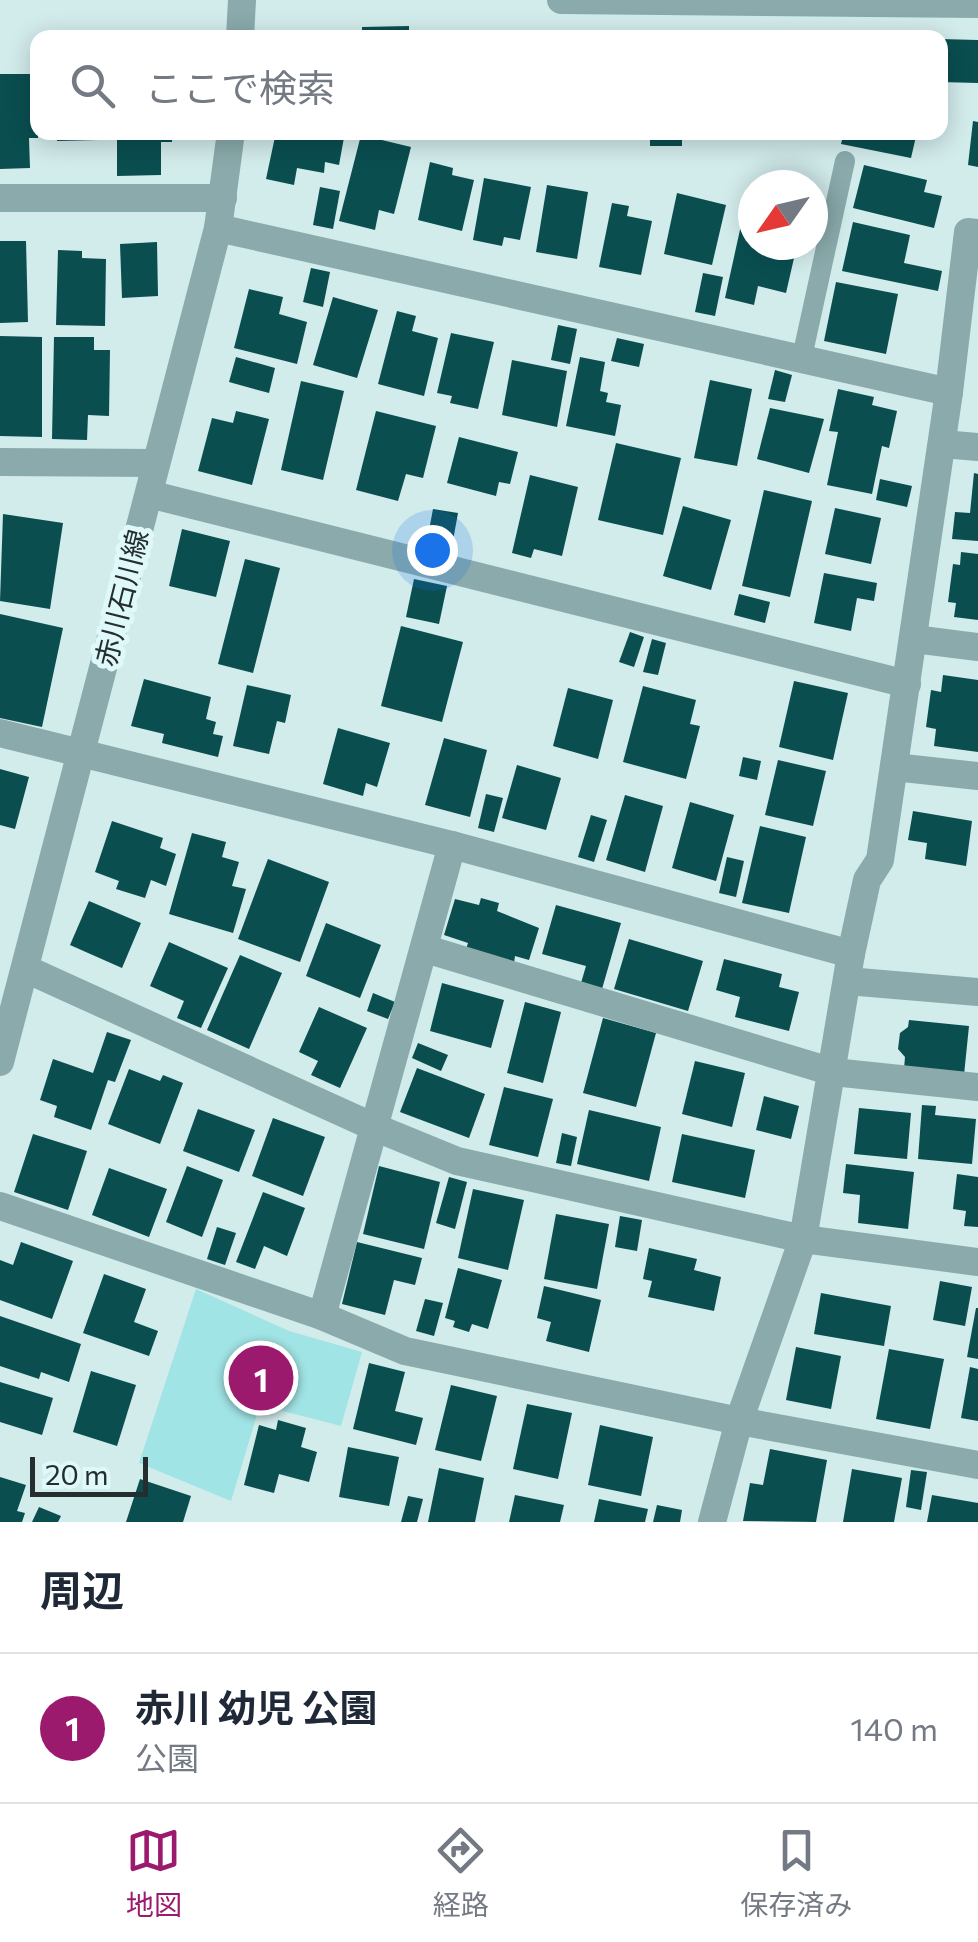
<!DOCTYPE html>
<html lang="ja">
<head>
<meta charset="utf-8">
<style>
	body { margin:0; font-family:Commissioner,"Noto Sans JP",sans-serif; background:#f6f6f7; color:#1f2937 }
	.compass { position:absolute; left:738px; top:170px; width:90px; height:90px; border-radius:50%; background:#fff; box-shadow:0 5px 25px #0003; rotate:236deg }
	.scale { position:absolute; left:30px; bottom:25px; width:118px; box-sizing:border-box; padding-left:10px; border:5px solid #252e2e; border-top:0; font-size:28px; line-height:35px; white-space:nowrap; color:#252e2e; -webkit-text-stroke:8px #dff8f9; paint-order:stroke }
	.you { position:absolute; left:432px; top:550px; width:35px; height:35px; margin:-25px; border:8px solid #fff; border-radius:50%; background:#1a73e8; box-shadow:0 0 0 15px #1a73e833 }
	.badge { display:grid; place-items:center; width:65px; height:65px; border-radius:50%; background:#9c1a6d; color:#fff; font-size:32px; font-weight:700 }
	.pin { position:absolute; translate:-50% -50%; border:5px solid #fff; box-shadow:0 2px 10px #0006 }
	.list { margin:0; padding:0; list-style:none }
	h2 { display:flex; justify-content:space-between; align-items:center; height:130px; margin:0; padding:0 40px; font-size:42px }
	h2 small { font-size:32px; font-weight:400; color:#747a83 }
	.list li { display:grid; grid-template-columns:65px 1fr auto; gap:30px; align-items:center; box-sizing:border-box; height:150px; padding:0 40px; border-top:2px solid #e0e1e3 }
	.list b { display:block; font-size:38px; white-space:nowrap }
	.list p { margin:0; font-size:32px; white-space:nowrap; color:#747a83 }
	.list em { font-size:32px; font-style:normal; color:#747a83 }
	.icon { flex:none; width:55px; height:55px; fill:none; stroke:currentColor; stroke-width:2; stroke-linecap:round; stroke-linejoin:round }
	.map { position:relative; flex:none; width:978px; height:1522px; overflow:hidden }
	.search { position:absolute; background:#fff; box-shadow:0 5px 25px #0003; left:30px; right:30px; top:30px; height:110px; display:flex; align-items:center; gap:25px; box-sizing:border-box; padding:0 35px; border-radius:20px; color:#747a83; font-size:38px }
	.sheet { height:280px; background:#fff }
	nav { display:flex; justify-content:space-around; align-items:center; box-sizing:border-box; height:140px; border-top:2px solid #e0e1e3; background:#fff; font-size:28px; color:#747a83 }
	nav a { display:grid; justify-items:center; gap:5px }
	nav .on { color:#9c1a6d }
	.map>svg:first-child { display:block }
	.green { fill:#a1e4e5 }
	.building { fill:#0a4e50 }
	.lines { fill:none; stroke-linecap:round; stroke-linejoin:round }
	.service { stroke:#8aaaab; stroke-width:20 }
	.minor { stroke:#8aaaab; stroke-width:28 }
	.tertiary { stroke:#8aaaab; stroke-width:28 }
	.labels { text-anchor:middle; stroke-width:10; stroke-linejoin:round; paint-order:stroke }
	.street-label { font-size:28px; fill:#252e2e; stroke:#dff8f9 }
</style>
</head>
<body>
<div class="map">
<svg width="978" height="1522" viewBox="0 0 978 1522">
	<rect width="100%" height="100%" fill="#d2ebeb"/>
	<polygon class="green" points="196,1289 289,1331 362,1352 341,1426 260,1405 231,1501 139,1463"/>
	<g class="building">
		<polygon points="409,26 409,38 362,38 362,27"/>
		<polygon points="281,30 304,30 305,38 281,38"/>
		<polygon points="940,39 978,40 978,83 940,82"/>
		<polygon points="0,74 38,74 38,138 29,138 30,168 0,169"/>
		<polygon points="973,121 978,122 978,167 968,165"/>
		<polygon points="57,132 99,132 99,140 57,141"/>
		<polygon points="126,132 172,132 172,142 161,142 161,175 117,176 117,138 126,137"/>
		<polygon points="276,132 345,132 339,165 325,162 324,173 297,168 294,185 266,179"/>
		<polygon points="628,132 682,132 682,146 650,146 650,138 628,138"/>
		<polygon points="844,132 917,132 911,158 841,144"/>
		<polygon points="361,135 411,147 394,214 379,210 375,230 339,221"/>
		<polygon points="430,162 453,168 452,175 474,180 462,231 418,220"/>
		<polygon points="864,165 927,180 924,192 942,196 934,228 853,208"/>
		<polygon points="484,178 531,187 520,240 504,237 502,246 473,240"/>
		<polygon points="547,185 588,192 577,259 536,252"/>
		<polygon points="320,187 340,191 333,229 313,225"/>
		<polygon points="677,193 726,205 712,265 664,254"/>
		<polygon points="612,203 629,206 627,216 652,221 641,275 599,267"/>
		<polygon points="745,207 753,208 753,245 797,245 786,293 758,286 754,305 725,298"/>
		<polygon points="853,222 910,235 904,263 942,271 938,291 842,271"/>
		<polygon points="0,241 26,241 28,322 0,323"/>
		<polygon points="157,242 158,296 122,298 120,244"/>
		<polygon points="58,250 82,251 82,258 106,259 105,326 56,325"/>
		<polygon points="311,268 330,272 323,307 303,302"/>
		<polygon points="703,273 723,277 715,316 695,312"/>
		<polygon points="836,282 898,294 886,354 824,341"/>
		<polygon points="249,289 283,297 279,314 307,322 297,364 234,348"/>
		<polygon points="333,297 378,310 357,378 313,365"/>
		<polygon points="397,311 416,316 412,331 438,338 424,396 378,384"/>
		<polygon points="558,325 577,329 570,364 551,360"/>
		<polygon points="451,333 494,342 478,409 450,403 452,396 437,393"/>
		<polygon points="0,336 42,337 42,437 0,436"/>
		<polygon points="54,337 94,337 94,350 110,350 109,416 88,415 87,440 52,439"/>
		<polygon points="617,338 644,344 639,367 611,361"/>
		<polygon points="236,357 275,368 269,393 229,382"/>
		<polygon points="580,357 605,362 600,391 608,393 606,402 621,405 615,436 566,426"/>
		<polygon points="512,360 567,371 557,427 502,415"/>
		<polygon points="775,370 792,375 785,402 768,399"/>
		<polygon points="710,380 752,389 737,466 694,458"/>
		<polygon points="301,381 344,391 323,480 281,470"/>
		<polygon points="838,389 874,397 872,405 897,411 889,448 882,446 872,494 827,485 838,432 829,431"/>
		<polygon points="770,408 824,419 809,473 757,459"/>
		<polygon points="236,411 269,419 252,485 198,471 212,418 233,423"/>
		<polygon points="376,411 436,426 423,478 406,474 398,501 356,490"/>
		<polygon points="459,437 518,452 510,484 499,482 496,496 447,483"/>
		<polygon points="616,443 681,458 663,535 598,520"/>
		<polygon points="974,473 978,474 978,541 952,539 955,512 970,513"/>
		<polygon points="530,475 578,487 562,556 534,549 531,558 512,553"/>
		<polygon points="880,479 912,486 907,507 876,500"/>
		<polygon points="764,490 812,501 790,597 742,586"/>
		<polygon points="683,506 731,520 711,590 663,576"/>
		<polygon points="835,508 881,518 871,564 825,554"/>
		<polygon points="433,509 458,513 452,546 427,541"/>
		<polygon points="3,514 63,523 50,609 0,601"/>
		<polygon points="182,529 230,541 216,597 169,586"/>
		<polygon points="961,552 978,554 978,620 954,617 956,603 948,602 953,564 960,565"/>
		<polygon points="245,559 280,568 253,673 218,664"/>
		<polygon points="824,573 877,583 874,601 857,598 851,631 814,623"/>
		<polygon points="414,579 447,586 439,624 406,617"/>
		<polygon points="739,594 770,602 765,623 734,615"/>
		<polygon points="0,614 63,628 42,727 0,718"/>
		<polygon points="401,626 463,642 442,722 381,706"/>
		<polygon points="630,632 644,637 634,667 619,662"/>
		<polygon points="652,639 666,643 658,675 643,672"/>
		<polygon points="943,675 978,680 978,752 934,746 936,729 926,727 931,690 941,692"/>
		<polygon points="144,679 211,697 206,719 216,722 213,734 223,736 218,757 162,743 164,734 131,726"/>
		<polygon points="794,681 848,693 833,760 779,747"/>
		<polygon points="247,685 291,695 285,723 277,721 269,754 233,746"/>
		<polygon points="643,686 696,700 690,724 700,726 686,779 623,762"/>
		<polygon points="568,688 613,700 598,759 553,746"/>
		<polygon points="338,728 390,743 377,787 366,783 363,796 323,784"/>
		<polygon points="444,738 487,750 470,817 425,805"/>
		<polygon points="743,757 761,761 757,780 739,776"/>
		<polygon points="778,760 826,771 813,826 765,815"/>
		<polygon points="517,765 561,778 546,830 502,818"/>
		<polygon points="0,769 29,777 15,829 0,825"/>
		<polygon points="486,794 503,798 494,832 478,828"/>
		<polygon points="625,795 663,806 645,872 606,860"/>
		<polygon points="690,802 734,815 716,881 672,868"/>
		<polygon points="913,811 972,821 966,866 925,859 927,843 908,840"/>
		<polygon points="591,815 607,820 594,862 578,857"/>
		<polygon points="112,821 163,838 160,848 176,854 166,886 151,880 145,898 116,889 119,881 95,872"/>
		<polygon points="760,826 806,837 789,913 742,903"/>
		<polygon points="192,833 226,842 222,857 239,862 232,886 246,889 233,933 169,914"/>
		<polygon points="727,857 744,861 736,897 719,893"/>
		<polygon points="268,859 329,882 300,962 238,939"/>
		<polygon points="481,898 499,903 497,911 539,928 529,960 515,956 514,963 466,949 468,943 444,935 455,899 479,905"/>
		<polygon points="89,901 141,923 122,968 70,945"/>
		<polygon points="556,905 621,923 602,989 581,983 586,966 542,954"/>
		<polygon points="326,923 381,945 360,998 306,976"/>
		<polygon points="629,939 703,961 688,1011 614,989"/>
		<polygon points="169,942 228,968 201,1028 177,1018 184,1001 150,986"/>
		<polygon points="240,955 282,973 249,1049 207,1030"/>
		<polygon points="724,959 782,974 779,987 799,992 789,1031 735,1017 740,997 716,990"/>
		<polygon points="442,983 504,1000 491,1048 430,1031"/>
		<polygon points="373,993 395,1002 388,1019 367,1011"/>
		<polygon points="525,1002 561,1012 543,1083 507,1073"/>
		<polygon points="319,1007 367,1028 340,1088 311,1075 318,1061 299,1052"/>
		<polygon points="603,1018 656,1033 636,1107 583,1093"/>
		<polygon points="909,1020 969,1026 964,1075 904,1069 905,1057 898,1049 900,1033 908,1027"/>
		<polygon points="107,1032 131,1040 115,1082 108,1080 91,1130 54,1117 57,1106 40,1100 53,1059 93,1073"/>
		<polygon points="418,1043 448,1055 441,1071 412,1058"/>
		<polygon points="695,1061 745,1073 732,1127 682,1114"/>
		<polygon points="417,1068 485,1094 469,1138 400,1112"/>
		<polygon points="129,1069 160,1081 163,1075 183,1083 160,1144 108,1124"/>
		<polygon points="504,1087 553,1099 538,1157 489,1145"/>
		<polygon points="764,1096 799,1106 791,1139 756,1130"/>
		<polygon points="922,1105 936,1106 935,1115 976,1119 972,1164 918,1159"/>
		<polygon points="859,1108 911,1113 907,1159 854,1154"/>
		<polygon points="198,1109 255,1130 239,1172 183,1151"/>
		<polygon points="589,1110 661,1127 649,1181 577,1164"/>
		<polygon points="273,1118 325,1137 303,1196 252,1176"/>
		<polygon points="562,1133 577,1137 571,1166 556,1163"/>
		<polygon points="33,1134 87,1151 68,1210 14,1192"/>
		<polygon points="682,1134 755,1150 745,1198 672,1182"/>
		<polygon points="846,1164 914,1172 908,1229 858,1223 860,1195 843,1193"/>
		<polygon points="187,1166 223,1180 202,1237 166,1222"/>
		<polygon points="379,1166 440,1182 424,1249 363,1234"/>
		<polygon points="109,1168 167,1189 149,1237 92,1215"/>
		<polygon points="957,1174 978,1177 978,1227 964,1226 966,1211 953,1209"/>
		<polygon points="449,1177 467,1182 455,1229 436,1223"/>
		<polygon points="473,1189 524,1200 508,1270 458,1258"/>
		<polygon points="263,1192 305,1208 287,1256 264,1246 255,1269 236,1262"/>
		<polygon points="556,1214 609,1224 597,1289 544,1279"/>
		<polygon points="620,1216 642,1220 637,1251 615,1247"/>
		<polygon points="217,1227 236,1233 225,1265 207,1259"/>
		<polygon points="21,1242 73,1261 52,1319 0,1300 0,1260 13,1265"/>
		<polygon points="357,1242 422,1258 415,1285 394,1280 385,1315 342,1304"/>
		<polygon points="649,1248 697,1259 694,1270 721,1277 714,1311 648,1297 652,1281 643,1279"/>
		<polygon points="458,1268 502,1280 488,1329 472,1324 469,1332 453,1327 455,1321 445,1318"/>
		<polygon points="104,1274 146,1289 134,1322 158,1331 149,1356 83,1333"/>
		<polygon points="940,1281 972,1287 965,1326 933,1320"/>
		<polygon points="544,1286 601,1300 589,1352 546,1341 551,1322 537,1318"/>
		<polygon points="821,1293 891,1306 884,1346 814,1334"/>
		<polygon points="425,1299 443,1303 434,1336 416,1331"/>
		<polygon points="976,1308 978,1308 978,1359 967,1357"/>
		<polygon points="0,1316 81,1344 69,1382 41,1372 39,1379 0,1366"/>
		<polygon points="796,1347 841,1356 831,1409 786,1400"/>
		<polygon points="889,1349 944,1359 930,1429 876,1419"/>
		<polygon points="369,1363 405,1372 395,1411 423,1418 416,1445 353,1429"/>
		<polygon points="970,1367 978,1369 978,1421 961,1418"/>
		<polygon points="91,1371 136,1385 117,1446 73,1432"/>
		<polygon points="0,1382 53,1398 42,1435 0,1422"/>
		<polygon points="451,1385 497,1396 481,1461 435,1450"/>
		<polygon points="527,1404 572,1413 558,1479 513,1469"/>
		<polygon points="278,1420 306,1428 301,1447 317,1452 309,1482 279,1474 274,1493 244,1485 259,1425 276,1430"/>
		<polygon points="600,1425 653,1437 641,1496 588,1485"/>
		<polygon points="348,1447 399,1457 389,1506 339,1497"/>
		<polygon points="770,1449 827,1460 816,1522 743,1521 750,1483 763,1485"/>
		<polygon points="439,1468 484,1478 475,1522 428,1522"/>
		<polygon points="852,1469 902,1478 894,1522 843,1522"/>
		<polygon points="911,1470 927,1472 921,1510 906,1507"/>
		<polygon points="0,1477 26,1485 17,1511 25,1513 22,1522 0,1522"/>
		<polygon points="140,1479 191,1496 183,1522 126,1522"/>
		<polygon points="515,1495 564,1505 560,1522 509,1522"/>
		<polygon points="932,1495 978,1503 978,1522 927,1522"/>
		<polygon points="408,1496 423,1499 417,1522 401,1522"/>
		<polygon points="599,1499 648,1509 645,1522 594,1522"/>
		<polygon points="657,1505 682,1510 680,1522 653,1522"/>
		<polygon points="39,1507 61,1516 58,1522 32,1522"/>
	</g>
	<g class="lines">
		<polyline class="service" points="802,357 845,161"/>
		<g class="minor">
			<polyline points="561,0 978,4"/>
			<polyline points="0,198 223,198"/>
			<polyline points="218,228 949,392"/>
			<polyline points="942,444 978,447"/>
			<polyline points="0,462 156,463"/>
			<polyline points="149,494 907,684"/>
			<polyline points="914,639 978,647"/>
			<polyline points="0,733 452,845 851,954"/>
			<polyline points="894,767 978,776"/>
			<polyline points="426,949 833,1072 978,1087"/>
			<polyline points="26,969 374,1127 457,1161 803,1239 978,1262"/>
			<polyline points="847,981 978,992"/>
			<polyline points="0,1206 322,1316 405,1351 739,1421 978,1465"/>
			<polyline points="322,1316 452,845"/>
			<polyline points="712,1522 739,1421 803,1239 851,954 867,880 880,860 949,392 968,232 978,233"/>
		</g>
		<g class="tertiary">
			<polyline points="240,38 242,0"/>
			<polyline points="0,1062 218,228 231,132"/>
		</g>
	</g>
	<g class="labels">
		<g class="street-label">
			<text transform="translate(122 598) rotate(-76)" y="10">赤川石川線</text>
		</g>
	</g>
</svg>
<svg class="compass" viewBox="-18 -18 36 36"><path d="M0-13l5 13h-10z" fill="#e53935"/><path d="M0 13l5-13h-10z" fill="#747a83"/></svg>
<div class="scale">20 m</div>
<div class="you"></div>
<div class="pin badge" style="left:261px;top:1378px">1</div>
<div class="search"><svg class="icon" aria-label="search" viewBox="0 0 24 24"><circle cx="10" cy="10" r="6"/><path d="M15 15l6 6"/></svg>ここで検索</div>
</div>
<section class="sheet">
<h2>周辺<small></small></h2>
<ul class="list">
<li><span class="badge">1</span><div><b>赤川 幼児 公園</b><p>公園</p></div><em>140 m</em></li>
</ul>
</section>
<nav>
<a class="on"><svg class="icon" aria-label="map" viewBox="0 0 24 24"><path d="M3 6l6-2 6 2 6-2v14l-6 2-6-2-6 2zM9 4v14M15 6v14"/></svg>地図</a>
<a><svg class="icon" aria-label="directions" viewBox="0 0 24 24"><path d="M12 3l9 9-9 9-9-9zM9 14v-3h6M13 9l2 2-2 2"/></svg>経路</a>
<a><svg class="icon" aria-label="saved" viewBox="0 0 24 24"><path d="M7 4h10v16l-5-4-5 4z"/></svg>保存済み</a>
</nav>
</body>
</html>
